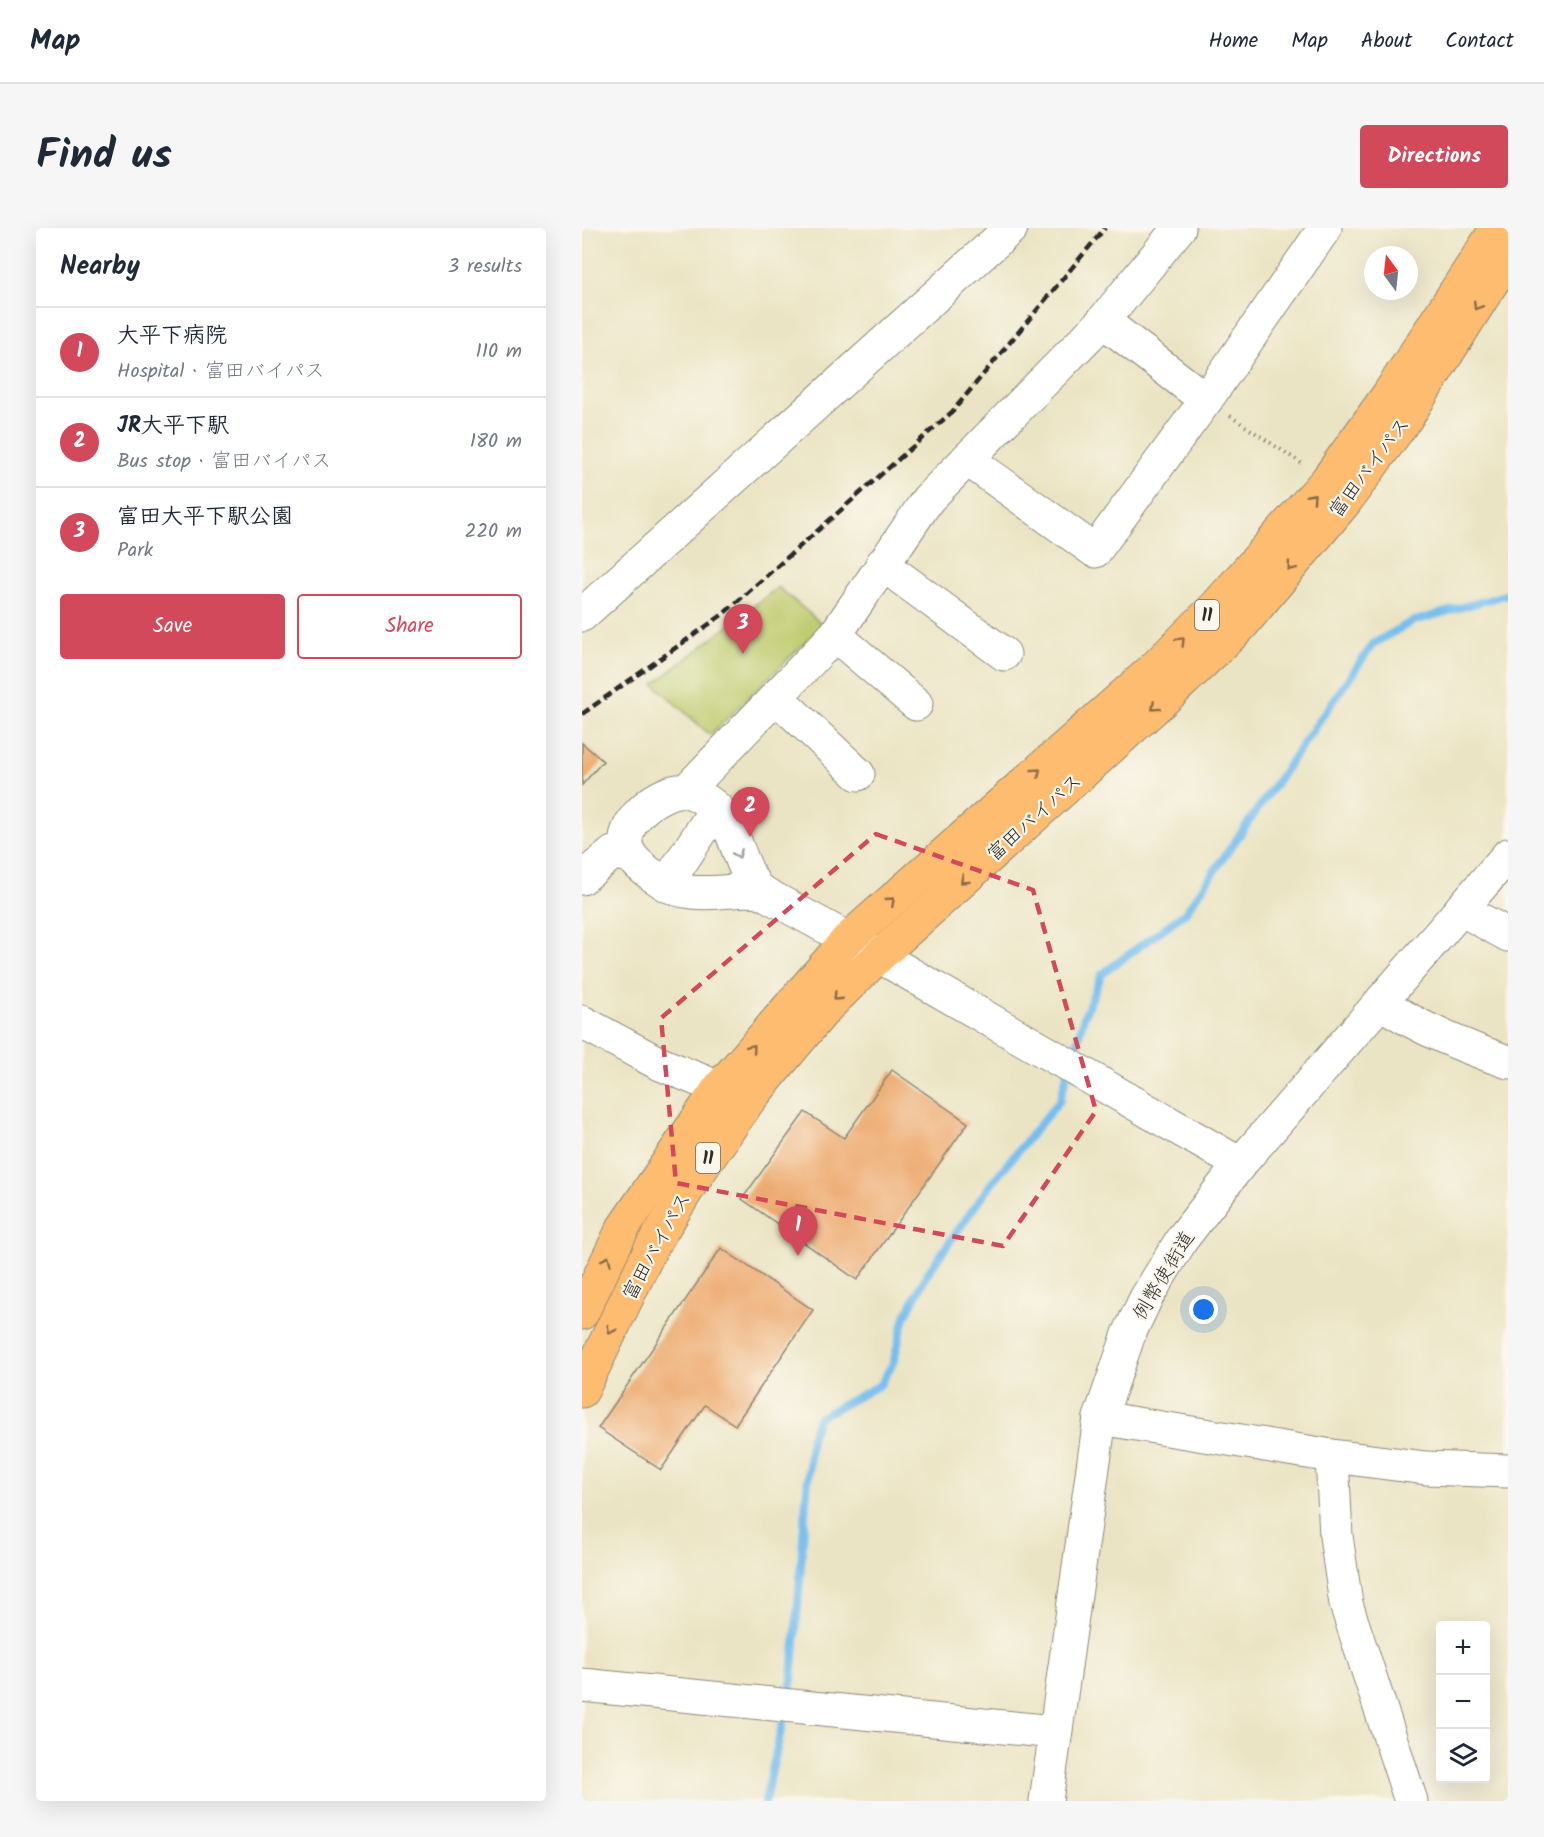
<!DOCTYPE html>
<html lang="en">
<head>
<meta charset="utf-8">
<style>
	body { margin:0; font-family:Kalam,"Klee One",sans-serif; background:#f6f6f7; color:#1f2937 }
	.controls { position:absolute; right:18px; bottom:18px; display:grid; overflow:hidden; border-radius:6px; box-shadow:0 6px 24px #0002 }
	.controls button { width:54px; height:54px; display:grid; place-items:center; padding:0; border:0; border-bottom:2px solid #e0e1e3; background:#fff; color:#1f2937; font:30px sans-serif }
	.compass { position:absolute; left:782px; top:18px; width:54px; height:54px; border-radius:50%; background:#fff; box-shadow:0 6px 24px #0002; rotate:345deg }
	.you { position:absolute; left:622px; top:1082px; width:21px; height:21px; margin:-15px; border:4px solid #fff; border-radius:50%; background:#1a73e8; box-shadow:0 0 0 9px #1a73e833 }
	.badge { display:grid; place-items:center; width:39px; height:39px; border-radius:50%; background:#d1495b; color:#fff; font-size:20px; font-weight:700 }
	.pin { position:absolute; translate:-50% -50px; filter:drop-shadow(0 2px 3px #0008) }
	.pin::after { content:''; position:absolute; top:32px; width:21px; height:18px; background:inherit; clip-path:polygon(0 0,100% 0,50% 100%) }
	.list { margin:0; padding:0; list-style:none }
	h2 { display:flex; justify-content:space-between; align-items:center; height:78px; margin:0; padding:0 24px; font-size:26px }
	h2 small { font-size:20px; font-weight:400; color:#747a83 }
	.list li { display:grid; grid-template-columns:39px 1fr auto; gap:18px; align-items:center; box-sizing:border-box; height:90px; padding:0 24px; border-top:2px solid #e0e1e3 }
	.list b { display:block; font-size:22px; white-space:nowrap }
	.list p { margin:0; font-size:20px; white-space:nowrap; color:#747a83 }
	.list em { font-size:20px; font-style:normal; color:#747a83 }
	.actions { display:flex; gap:12px; padding:18px 24px }
	.actions a { flex:1; padding:14px 0; border:2px solid #d1495b; border-radius:6px; text-align:center; font-size:21px; color:#d1495b }
	.actions .main { background:#d1495b; color:#fff }
	.icon { flex:none; width:33px; height:33px; fill:none; stroke:currentColor; stroke-width:2; stroke-linecap:round; stroke-linejoin:round }
	.map { position:relative; flex:none; width:926px; height:1573px; overflow:hidden; border-radius:6px }
	header { display:flex; align-items:center; gap:36px; box-sizing:border-box; height:84px; padding:0 30px; background:#fff; border-bottom:2px solid #e0e1e3 }
	header strong { font-size:28px }
	nav { display:flex; gap:33px; margin-inline-start:auto; font-size:21px }
	.intro { display:flex; align-items:center; justify-content:space-between; box-sizing:border-box; height:144px; padding:0 36px }
	h1 { margin:0; font-size:42px }
	.button { padding:15px 27px; border-radius:6px; background:#d1495b; color:#fff; font-size:21px; font-weight:700 }
	main { display:flex; gap:36px; padding:0 36px }
	aside { flex:1; background:#fff; border-radius:6px; box-shadow:0 6px 24px #0002 }
	.map>svg:first-child { display:block }
	.green { fill:#bdca6c; stroke:#747a4c; stroke-width:1.5 }
	.lines { fill:none; stroke-linecap:round; stroke-linejoin:round }
	.stream { stroke:#76beee; stroke-width:8 }
	.building { fill:#edaa6f }
	.minor-casing { stroke:#8b8878; stroke-width:35 }
	.major-casing { stroke:#8b8878; stroke-width:35 }
	.path { stroke:#8b8878; stroke-width:4; stroke-dasharray:1.5 4.5; stroke-linecap:butt }
	.minor { stroke:#fff; stroke-width:33 }
	.major { stroke:#fdbc70; stroke-width:33 }
	.rail { stroke:#2b2b2b; stroke-width:4.5; stroke-dasharray:9 4.5; stroke-linecap:butt }
	.oneway { stroke:#8a6c4a }
	.oneway2 { stroke:#a0a0a0 }
	.marked { fill:none; stroke:#d1495b; stroke-width:4.5; stroke-dasharray:12 8; stroke-linejoin:round }
	.labels { text-anchor:middle; stroke-width:4.5; stroke-linejoin:round; paint-order:stroke }
	.shield { fill:#fbf7ec; stroke:#696865; stroke-width:1.5 }
	.shield-label { font-size:18px; font-weight:bold; fill:#2b2b2b }
	.street-label { font-size:20px; fill:#2b2b2b; stroke:#fbf7ec }
</style>
</head>
<body>
<header>
<strong>Map</strong>
<nav><a>Home</a><a>Map</a><a>About</a><a>Contact</a></nav>
</header>
<div class="intro"><h1>Find us</h1><a class="button">Directions</a></div>
<main>
<aside>
<h2>Nearby<small>3 results</small></h2>
<ul class="list">
<li><span class="badge">1</span><div><b>大平下病院</b><p>Hospital · 富田バイパス</p></div><em>110 m</em></li>
<li><span class="badge">2</span><div><b>JR大平下駅</b><p>Bus stop · 富田バイパス</p></div><em>180 m</em></li>
<li><span class="badge">3</span><div><b>富田大平下駅公園</b><p>Park</p></div><em>220 m</em></li>
</ul>
<div class="actions"><a class="main">Save</a><a>Share</a></div>
</aside>
<div class="map">
<svg width="926" height="1573" viewBox="0 0 926 1573">
	<rect width="100%" height="100%" fill="#fbf7ec"/>
	<filter id="ink" filterUnits="userSpaceOnUse"><feTurbulence type="fractalNoise" baseFrequency=".0167" numOctaves="2"/><feDisplacementMap in="SourceGraphic" scale="12" xChannelSelector="R" yChannelSelector="G"/><feConvolveMatrix kernelMatrix="1 2 1 2 8 2 1 2 1" color-interpolation-filters="sRGB"/></filter>
	<filter id="wash" filterUnits="userSpaceOnUse"><feTurbulence type="fractalNoise" baseFrequency=".008" numOctaves="4" result="noise"/><feDisplacementMap in="SourceGraphic" scale="24" xChannelSelector="R" yChannelSelector="G"/><feGaussianBlur stdDeviation="1.35" result="paint"/><feColorMatrix in="noise" values="0 0 0 0 0 0 0 0 0 0 0 0 0 0 0 0 0 1.4 0 .05"/><feComposite in="paint" operator="in"/></filter>
	<g filter="url(#wash)">
		<rect width="100%" height="100%" fill="#ebe4c4"/>
		<polygon class="green" points="196,359 241,397 128,507 72,456"/>
		<g class="lines">
			<g class="stream">
				<polyline points="491,829 502,789 520,746 603,685 791,416 829,394 926,366"/>
				<polyline points="206,1470 210,1452 229,1210 236,1190 298,1157 311,1135 323,1089 345,1046 408,957 478,872 485,846"/>
				<polyline points="183,1573 203,1485"/>
			</g>
		</g>
		<g id="blocks">
			<g class="building">
				<polygon points="0,515 21,533 0,557"/>
				<polygon points="310,842 386,895 275,1052 160,971 223,884 262,910"/>
				<polygon points="139,1020 231,1082 153,1197 123,1177 79,1242 16,1200"/>
			</g>
		</g>
	</g>
	<g filter="url(#ink)">
		<use href="#blocks" fill-opacity="0" stroke="#8b8878" stroke-width="1.5"/>
		<g class="lines">
			<defs>
				<g id="minor">
					<polyline points="521,93 624,172"/>
					<polyline points="385,231 513,323 624,172 743,0"/>
					<polyline points="300,336 422,426"/>
					<polyline points="0,387 429,0"/>
					<polyline points="253,407 334,476"/>
					<polyline points="194,469 276,546"/>
					<polyline points="105,562 253,407 346,271 521,93 597,0"/>
					<polyline points="0,650 31,625 49,628"/>
					<polyline points="84,657 134,581"/>
					<path d="M176 662C152 661 126 668 103 663 90 661 80 654 70 647 60 640 46 629 44 616 41 591 80 560 103 563 111 563 129 575 135 581 153 598 157 638 176 662L297 728 658 936"/>
					<polyline points="879,681 926,707"/>
					<path d="M799 775C839 801 880 818 926 834"/>
					<polyline points="0,794 76,835 137,860"/>
					<polyline points="518,1190 750,1228 844,1240 926,1243"/>
					<polyline points="750,1228 754,1308 764,1376 829,1573"/>
					<polyline points="0,1457 472,1504"/>
					<polyline points="464,1573 518,1190 547,1106 564,1070 600,1011 658,936 926,627"/>
				</g>
				<g id="major">
					<polyline points="0,1085 41,1000 137,860 265,712 570,442 634,378 745,252 806,167 915,0"/>
					<polyline points="0,1163 69,1020 110,954 167,872 243,781 297,728 587,467 660,397 763,274 825,189 926,29"/>
				</g>
			</defs>
			<use href="#minor" class="minor-casing"/>
			<use href="#major" class="major-casing"/>
			<polyline class="path" points="648,188 722,237"/>
			<use href="#minor" class="minor"/>
			<use href="#major" class="major"/>
			<polyline class="rail" points="0,486 140,387 370,184 523,0"/>
		</g>
		<defs><path id="oneway-chevron" d="M-2-3.5L2.5 0L-2 3.5" fill="none" stroke-width="1.6" stroke-linecap="round" stroke-linejoin="round" transform="scale(1.5)"/></defs>
		<g class="oneway">
			<use href="#oneway-chevron" transform="translate(895 78) rotate(122)"/>
			<use href="#oneway-chevron" transform="translate(730 269) rotate(-48)"/>
			<use href="#oneway-chevron" transform="translate(709 339) rotate(130)"/>
			<use href="#oneway-chevron" transform="translate(599 413) rotate(-45)"/>
			<use href="#oneway-chevron" transform="translate(573 479) rotate(138)"/>
			<use href="#oneway-chevron" transform="translate(455 544) rotate(-42)"/>
			<use href="#oneway-chevron" transform="translate(382 652) rotate(138)"/>
			<use href="#oneway-chevron" transform="translate(309 673) rotate(-41)"/>
			<use href="#oneway-chevron" transform="translate(255 769) rotate(136)"/>
			<use href="#oneway-chevron" transform="translate(170 820) rotate(-50)"/>
			<use href="#oneway-chevron" transform="translate(25 1032) rotate(-64)"/>
			<use href="#oneway-chevron" transform="translate(29 1102) rotate(115)"/>
		</g>
		<use class="oneway2" href="#oneway-chevron" transform="translate(156 626) rotate(68)"/>
	</g>
	<path class="marked" d="M294 606 451 662 514 883 421 1018 94 955 79 790Z"/>
	<g class="labels">
		<g class="shield">
			<rect x="613" y="372" width="24" height="30" rx="4.5"/>
			<rect x="114" y="915" width="24" height="30" rx="4.5"/>
		</g>
		<g class="shield-label">
			<text x="625" y="393">11</text>
			<text x="126" y="936">11</text>
		</g>
		<g class="street-label">
			<text transform="translate(787 239) rotate(-53)" y="7">富田バイパス</text>
			<text transform="translate(452 589) rotate(-42)" y="7">富田バイパス</text>
			<text transform="translate(74 1018) rotate(-61)" y="7">富田バイパス</text>
			<text transform="translate(581 1047) rotate(-59)" y="7">例幣使街道</text>
		</g>
	</g>
</svg>
<div class="controls">
<button>+</button>
<button>−</button>
<button><svg class="icon" aria-label="layers" viewBox="0 0 24 24"><path d="M12 4l9 5-9 5-9-5zM3 14l9 5 9-5"/></svg></button>
</div>
<svg class="compass" viewBox="-18 -18 36 36"><path d="M0-13l5 13h-10z" fill="#e53935"/><path d="M0 13l5-13h-10z" fill="#747a83"/></svg>
<div class="you"></div>
<div class="pin badge" style="left:216px;top:1028px">1</div>
<div class="pin badge" style="left:168px;top:609px">2</div>
<div class="pin badge" style="left:161px;top:426px">3</div>
</div>
</main>
</body>
</html>
